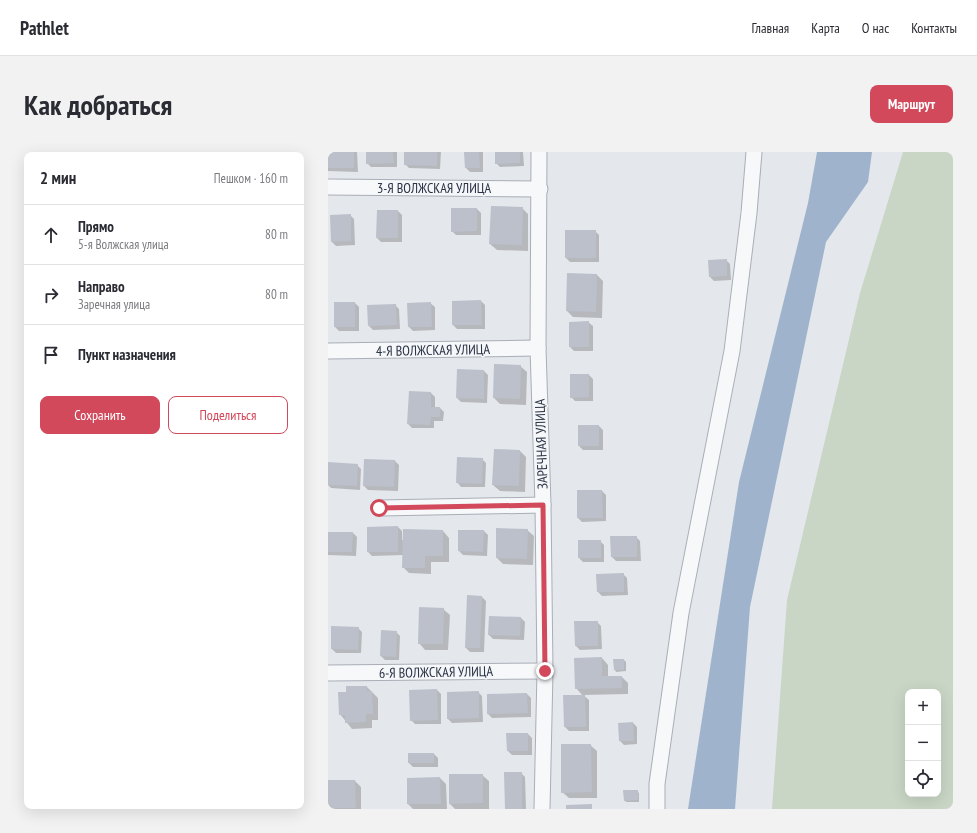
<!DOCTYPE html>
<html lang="ru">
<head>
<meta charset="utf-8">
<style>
	body { margin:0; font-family:"PT Sans Narrow",sans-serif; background:#f2f2f3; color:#2b2b33 }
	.controls { position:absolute; right:12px; bottom:12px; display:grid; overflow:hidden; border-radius:8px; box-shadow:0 4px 16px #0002 }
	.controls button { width:36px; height:36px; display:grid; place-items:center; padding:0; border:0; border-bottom:1px solid #e1e1e2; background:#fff; color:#2b2b33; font:20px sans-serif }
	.stop { position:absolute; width:12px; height:12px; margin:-9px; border:3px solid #d1495b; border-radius:50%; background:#fff }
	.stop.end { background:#d1495b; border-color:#fff; box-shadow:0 1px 4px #0008 }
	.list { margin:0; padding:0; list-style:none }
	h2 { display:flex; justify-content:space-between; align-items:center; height:52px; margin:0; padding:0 16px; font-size:17px }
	h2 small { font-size:13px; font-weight:400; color:#7c7c81 }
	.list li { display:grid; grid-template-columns:26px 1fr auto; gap:12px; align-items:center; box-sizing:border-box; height:60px; padding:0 16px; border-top:1px solid #e1e1e2 }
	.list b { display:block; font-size:15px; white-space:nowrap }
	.list p { margin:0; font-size:13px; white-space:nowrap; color:#7c7c81 }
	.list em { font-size:13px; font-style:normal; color:#7c7c81 }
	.actions { display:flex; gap:8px; padding:12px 16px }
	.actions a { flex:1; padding:9px 0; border:1px solid #d1495b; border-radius:8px; text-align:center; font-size:14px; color:#d1495b }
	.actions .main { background:#d1495b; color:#fff }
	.icon { flex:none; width:22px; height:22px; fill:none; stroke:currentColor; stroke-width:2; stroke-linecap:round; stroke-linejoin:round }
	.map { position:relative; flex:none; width:625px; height:657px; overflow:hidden; border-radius:8px }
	header { display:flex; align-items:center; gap:24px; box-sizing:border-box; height:56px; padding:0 20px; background:#fff; border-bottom:1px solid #e1e1e2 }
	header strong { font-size:19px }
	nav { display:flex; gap:22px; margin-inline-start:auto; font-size:14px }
	.intro { display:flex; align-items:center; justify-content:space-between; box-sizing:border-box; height:96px; padding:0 24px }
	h1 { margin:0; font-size:28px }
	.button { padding:10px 18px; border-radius:8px; background:#d1495b; color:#fff; font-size:14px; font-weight:700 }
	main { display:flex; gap:24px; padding:0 24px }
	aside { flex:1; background:#fff; border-radius:8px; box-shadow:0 4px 16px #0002 }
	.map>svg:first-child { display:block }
	.green { fill:#c9d6c5; fill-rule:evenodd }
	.water { fill:#9fb4cc }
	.shadow { fill:#0003 }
	.building { fill:#bbc0ca }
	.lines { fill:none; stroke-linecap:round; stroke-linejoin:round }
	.street-casing { stroke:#a9aeb7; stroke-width:17 }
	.street { stroke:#f7f8fa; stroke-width:15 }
	.route { stroke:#d1495b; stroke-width:5 }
	.labels { text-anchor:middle; stroke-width:3; stroke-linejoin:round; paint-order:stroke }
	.street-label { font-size:14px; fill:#2b3445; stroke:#f4f6f9 }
</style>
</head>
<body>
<header>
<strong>Pathlet</strong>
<nav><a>Главная</a><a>Карта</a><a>О нас</a><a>Контакты</a></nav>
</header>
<div class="intro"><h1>Как добраться</h1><a class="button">Маршрут</a></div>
<main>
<aside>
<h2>2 мин<small>Пешком · 160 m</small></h2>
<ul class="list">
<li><svg class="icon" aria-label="ahead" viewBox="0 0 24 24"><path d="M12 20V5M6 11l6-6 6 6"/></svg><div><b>Прямо</b><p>5-я Волжская улица</p></div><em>80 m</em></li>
<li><svg class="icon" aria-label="right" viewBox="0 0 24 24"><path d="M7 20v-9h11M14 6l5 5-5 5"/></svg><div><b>Направо</b><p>Заречная улица</p></div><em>80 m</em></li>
<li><svg class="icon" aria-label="arrive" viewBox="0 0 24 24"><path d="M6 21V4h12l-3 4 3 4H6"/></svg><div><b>Пункт назначения</b></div></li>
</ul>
<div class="actions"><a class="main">Сохранить</a><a>Поделиться</a></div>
</aside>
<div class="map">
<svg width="625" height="657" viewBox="0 0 625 657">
	<rect width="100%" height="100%" fill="#e4e7ec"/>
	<path class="green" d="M575 0H625V657H444L459 448 532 141ZM580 540H610V642H580Z"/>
	<polygon class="water" points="489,0 544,0 540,30 498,90 422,455 407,657 360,657 411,330 480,51"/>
	<g class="shadow">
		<polygon points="0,0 29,0 30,20 0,19"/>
		<polygon points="39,0 69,0 69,15 43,15 39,11"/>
		<polygon points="77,0 113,0 112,17 81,16 77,12"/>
		<polygon points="137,0 155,0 155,20 142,20 138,16"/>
		<polygon points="168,0 195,0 196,14 172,15 168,11"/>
		<polygon points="194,56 200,62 200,99 169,98 162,92"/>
		<polygon points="149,57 153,61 153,83 128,83 124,79"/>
		<polygon points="70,59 74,63 74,90 53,90 49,86"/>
		<polygon points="22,63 26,67 27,93 8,94 4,90"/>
		<polygon points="267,79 271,83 271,110 242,110 238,106"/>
		<polygon points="398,108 402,112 403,128 386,129 382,125"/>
		<polygon points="269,123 275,129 274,166 245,165 239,159"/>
		<polygon points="153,149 157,153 157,177 129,177 125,173"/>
		<polygon points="27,151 31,155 31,179 11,179 7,175"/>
		<polygon points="102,151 107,155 107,178 85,179 81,175"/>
		<polygon points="67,153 71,157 72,177 45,178 41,174"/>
		<polygon points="260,170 265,174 265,199 246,199 242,195"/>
		<polygon points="192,214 199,220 198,253 172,252 166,246"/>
		<polygon points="156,219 160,223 159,251 133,250 129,246"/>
		<polygon points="261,223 265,227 265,249 247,249 243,245"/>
		<polygon points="103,241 107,245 107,256 112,256 116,260 115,269 106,269 106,276 84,276 80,272"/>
		<polygon points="271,274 275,278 275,298 255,298 251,294"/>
		<polygon points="192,299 198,305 197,340 172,339 165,333"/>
		<polygon points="154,307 158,311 157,335 133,335 129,330"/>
		<polygon points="67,309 71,313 70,339 40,338 36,334"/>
		<polygon points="0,311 29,313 33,317 32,338 3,336 0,333"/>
		<polygon points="274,339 278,343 278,369 254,370 250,366"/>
		<polygon points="70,375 74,379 74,388 76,388 76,378 115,379 121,386 121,410 103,410 103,422 81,421 75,415 75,403 44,404 40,400"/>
		<polygon points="199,378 206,384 205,413 175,412 169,406"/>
		<polygon points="156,379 160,383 159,404 135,403 131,399"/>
		<polygon points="0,381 25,381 29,385 28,404 0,403"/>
		<polygon points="308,385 312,389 313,409 288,409 284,405"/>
		<polygon points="272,389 276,393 276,410 255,410 251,406"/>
		<polygon points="295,422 299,426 300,443 274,444 270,440"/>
		<polygon points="154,445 158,449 156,500 142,500 138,496"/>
		<polygon points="115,457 122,463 120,498 97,498 91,491"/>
		<polygon points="193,466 197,470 196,488 165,487 161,483"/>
		<polygon points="269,470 273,474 274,497 252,498 248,494"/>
		<polygon points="30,476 34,480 33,501 8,501 4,497"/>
		<polygon points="68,480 72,484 71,508 57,508 53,504"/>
		<polygon points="274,506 280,513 280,525 294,525 300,531 300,542 255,543 261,548 261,579 241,579 237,575 255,544 248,536"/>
		<polygon points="296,508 298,510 298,519 288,520 287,518"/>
		<polygon points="39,535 50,546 50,568 44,568 44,576 24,577 12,562 19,541"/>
		<polygon points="109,538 113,542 113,572 87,572 83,568"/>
		<polygon points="150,540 154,544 155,570 124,571 120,567"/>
		<polygon points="199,542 203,546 203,565 164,566 160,562"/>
		<polygon points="305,571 309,575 309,592 296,593 292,589"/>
		<polygon points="200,582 204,586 204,603 184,603 180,599"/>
		<polygon points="262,593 269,599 269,646 241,646 234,640"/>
		<polygon points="106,602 110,606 110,615 85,615 81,611"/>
		<polygon points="193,621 197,625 198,657 178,657"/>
		<polygon points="154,623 161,629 161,657 127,657 122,652"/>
		<polygon points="112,626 118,632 119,657 85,657 80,652"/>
		<polygon points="0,629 27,629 33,635 33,657 0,657"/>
		<polygon points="309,639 311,641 311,650 298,650 297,648"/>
	</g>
	<g class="building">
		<rect x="0" y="0" width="26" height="16"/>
		<polygon points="38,0 65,0 66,11 38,12"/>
		<polygon points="76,0 109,0 109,14 76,13"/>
		<polygon points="136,0 151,0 152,16 137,16"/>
		<polygon points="167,0 192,0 192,11 167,12"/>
		<polygon points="163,54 195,55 194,93 161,92"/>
		<polygon points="123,56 149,56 149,79 123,80"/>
		<polygon points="49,58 70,58 70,86 48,86"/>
		<polygon points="23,62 23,89 3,90 2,63"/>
		<rect x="237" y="78" width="31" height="28"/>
		<polygon points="399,107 399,124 381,125 380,108"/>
		<polygon points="239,121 269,122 268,160 238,159"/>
		<polygon points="153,148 154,173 124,173 124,149"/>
		<rect x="6" y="150" width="21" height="25"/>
		<polygon points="103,150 104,175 80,175 79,151"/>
		<polygon points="68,152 69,173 40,174 39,153"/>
		<polygon points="261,169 261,195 241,195 241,170"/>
		<polygon points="166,212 193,213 192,247 165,246"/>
		<polygon points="129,217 156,218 156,247 128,246"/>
		<polygon points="242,222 261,222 261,245 242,246"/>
		<polygon points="81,239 103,240 103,255 112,255 112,265 103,265 102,273 79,272"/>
		<rect x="250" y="273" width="21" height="21"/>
		<polygon points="166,297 192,298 191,334 164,333"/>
		<polygon points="129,305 155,306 154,332 128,331"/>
		<polygon points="36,307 67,308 66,335 35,334"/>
		<polygon points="0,310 30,312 29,334 0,333"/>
		<polygon points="249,338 274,338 275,366 249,366"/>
		<polygon points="70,374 70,400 39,400 39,375"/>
		<polygon points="168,376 200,377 199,407 168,406"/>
		<polygon points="75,377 115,378 115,404 97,404 97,416 74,416"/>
		<polygon points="130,378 156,378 155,400 130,399"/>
		<polygon points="0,380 25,380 24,400 0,400"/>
		<polygon points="282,384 309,384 309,405 283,405"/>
		<rect x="250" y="388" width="23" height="18"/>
		<polygon points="296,421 296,440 269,440 268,422"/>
		<polygon points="139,443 154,444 152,496 137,496"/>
		<polygon points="91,455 116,456 115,492 90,492"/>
		<polygon points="161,464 193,465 192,484 160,483"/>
		<polygon points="246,469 270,469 270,494 247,494"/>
		<polygon points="3,474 31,475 30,498 3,497"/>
		<polygon points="53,478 69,479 68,505 52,504"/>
		<polygon points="274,505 274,524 294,524 294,536 247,537 246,506"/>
		<polygon points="285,507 296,507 296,518 286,518"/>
		<polygon points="18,534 39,534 39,539 44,539 45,562 38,562 38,570 17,571 17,563 11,563 10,540 18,540"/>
		<polygon points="109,537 110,568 82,569 81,538"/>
		<polygon points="151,539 151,566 119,567 119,540"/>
		<polygon points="199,541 200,561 159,562 159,542"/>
		<polygon points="235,543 257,543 258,575 236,575"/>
		<polygon points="305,570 306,589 291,589 290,571"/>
		<polygon points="178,581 200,581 200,599 179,599"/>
		<polygon points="233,592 263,592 264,640 233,641"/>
		<rect x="80" y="601" width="26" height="10"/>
		<polygon points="176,620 194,620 194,657 177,657"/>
		<polygon points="121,622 155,622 155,651 121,652"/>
		<polygon points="112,625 113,652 79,652 79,626"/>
		<polygon points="0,628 27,628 28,656 0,656"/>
		<polygon points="295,638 310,638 310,648 296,649"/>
		<polygon points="264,652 264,657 238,657 238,653"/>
	</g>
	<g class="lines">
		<defs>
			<g id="street">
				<polyline points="211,0 210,196 215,353 217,519 214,657"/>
				<polyline points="0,35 212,37"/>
				<polyline points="0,199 210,196"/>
				<polyline points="51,356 215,353"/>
				<polyline points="0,521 217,519"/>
				<polyline points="329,657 329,632 353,461 404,199 421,61 426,0"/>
			</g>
		</defs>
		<use href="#street" class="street-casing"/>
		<use href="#street" class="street"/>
	</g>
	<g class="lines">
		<polyline class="route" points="51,356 215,353 217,519"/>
	</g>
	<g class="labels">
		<g class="street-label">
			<text x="106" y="41">3-Я ВОЛЖСКАЯ УЛИЦА</text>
			<text transform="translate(105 198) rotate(-1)" y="5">4-Я ВОЛЖСКАЯ УЛИЦА</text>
			<text transform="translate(213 292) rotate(-92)" y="5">ЗАРЕЧНАЯ УЛИЦА</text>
			<text transform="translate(108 520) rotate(-1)" y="5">6-Я ВОЛЖСКАЯ УЛИЦА</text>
		</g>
	</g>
</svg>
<div class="controls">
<button>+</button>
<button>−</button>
<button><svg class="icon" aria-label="locate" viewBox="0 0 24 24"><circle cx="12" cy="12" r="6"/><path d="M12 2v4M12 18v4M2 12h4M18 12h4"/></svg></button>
</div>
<div class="stop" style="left:51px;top:356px"></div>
<div class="stop end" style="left:217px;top:519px"></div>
</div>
</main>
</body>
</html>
